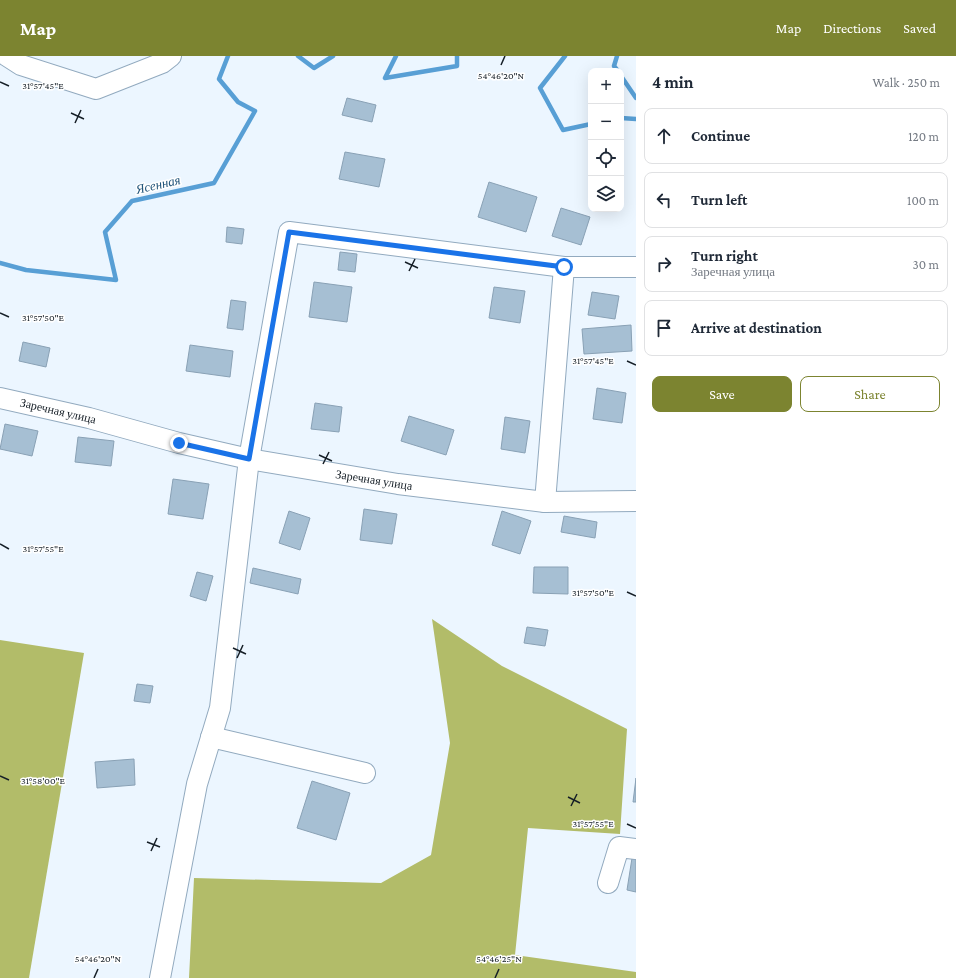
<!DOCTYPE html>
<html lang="en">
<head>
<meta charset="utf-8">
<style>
	body { margin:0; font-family:"Crimson Pro",serif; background:#f6f6f7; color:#1f2937 }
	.controls { position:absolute; right:12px; top:12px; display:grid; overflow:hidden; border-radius:8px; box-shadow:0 4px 16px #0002 }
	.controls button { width:36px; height:36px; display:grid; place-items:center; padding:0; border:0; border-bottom:1px solid #e0e1e3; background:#fff; color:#1f2937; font:20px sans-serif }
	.stop { position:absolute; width:12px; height:12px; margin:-9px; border:3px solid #1a73e8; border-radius:50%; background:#fff }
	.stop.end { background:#1a73e8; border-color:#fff; box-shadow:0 1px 4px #0008 }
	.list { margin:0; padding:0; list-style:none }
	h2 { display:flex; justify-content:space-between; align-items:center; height:52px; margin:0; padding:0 16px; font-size:17px }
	h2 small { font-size:13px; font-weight:400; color:#747a83 }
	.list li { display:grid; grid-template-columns:26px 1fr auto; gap:12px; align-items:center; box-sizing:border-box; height:56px; margin:0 8px 8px; padding:0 8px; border:1px solid #e0e1e3; border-radius:8px }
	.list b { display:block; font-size:15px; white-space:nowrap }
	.list p { margin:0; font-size:13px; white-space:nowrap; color:#747a83 }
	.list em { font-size:13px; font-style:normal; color:#747a83 }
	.actions { display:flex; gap:8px; padding:12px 16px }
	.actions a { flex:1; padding:9px 0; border:1px solid #7c8430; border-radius:8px; text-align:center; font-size:14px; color:#7c8430 }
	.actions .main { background:#7c8430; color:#fff }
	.icon { flex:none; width:22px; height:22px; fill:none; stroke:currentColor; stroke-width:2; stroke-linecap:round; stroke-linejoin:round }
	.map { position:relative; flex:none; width:636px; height:922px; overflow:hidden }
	header { display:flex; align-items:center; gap:24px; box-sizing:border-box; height:56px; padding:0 20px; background:#7c8430; color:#fff }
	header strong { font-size:19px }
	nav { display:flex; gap:22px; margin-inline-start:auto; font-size:14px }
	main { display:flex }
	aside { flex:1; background:#fff }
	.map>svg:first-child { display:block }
	.forest { fill:#b2bc69 }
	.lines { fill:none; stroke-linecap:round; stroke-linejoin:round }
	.stream { stroke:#589fd5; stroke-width:4.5 }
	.building { fill:#a6bfd3; stroke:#89a1b5 }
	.minor-casing { stroke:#92aabf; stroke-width:22 }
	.minor { stroke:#fff; stroke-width:20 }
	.route { stroke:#1a73e8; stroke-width:5 }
	.ticks { fill:none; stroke:#161f27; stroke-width:1.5 }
	.labels { text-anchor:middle; stroke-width:3; stroke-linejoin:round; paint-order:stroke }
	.street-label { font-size:12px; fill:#161f27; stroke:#fff }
	.water-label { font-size:13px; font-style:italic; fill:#215479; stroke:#fff }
	.ticks-label { font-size:10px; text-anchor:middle; fill:#161f27; stroke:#fff; stroke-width:3; stroke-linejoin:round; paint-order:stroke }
</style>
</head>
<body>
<header>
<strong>Map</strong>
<nav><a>Map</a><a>Directions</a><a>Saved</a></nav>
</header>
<main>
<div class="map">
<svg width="636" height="922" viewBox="0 0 636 922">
	<rect width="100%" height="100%" fill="#ecf6ff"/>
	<g class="forest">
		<polygon points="432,563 502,610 627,673 620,778 528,772 515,899 636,916 636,922 189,922 194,822 381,827 431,799 450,687"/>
		<polygon points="0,584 84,597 29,922 0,922"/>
	</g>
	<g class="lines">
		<g class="stream">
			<polyline points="298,0 314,12 333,0"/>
			<polyline points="396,0 385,22 457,10 457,0"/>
			<polyline points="565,0 540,32 563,74 591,68"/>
			<polyline points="617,0 614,10 618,15"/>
			<polyline points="621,20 636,42"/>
			<polyline points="621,62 636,63"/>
			<polyline points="0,207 26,214 116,224 105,176 132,145 214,127 255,55 238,46 219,23 228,0"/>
		</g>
	</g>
	<g class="building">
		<polygon points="347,42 376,49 372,66 342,59"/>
		<polygon points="345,96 385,103 379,131 339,123"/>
		<polygon points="489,126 537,141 526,176 478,161"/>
		<polygon points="561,152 590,161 581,189 552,180"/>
		<polygon points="227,171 244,173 242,188 226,186"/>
		<polygon points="340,196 357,198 355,216 338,214"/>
		<polygon points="314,226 352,231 347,266 309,261"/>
		<polygon points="494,231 525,235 520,267 489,262"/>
		<polygon points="592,236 619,240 615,263 588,259"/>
		<polygon points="231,244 246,246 243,274 227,272"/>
		<polygon points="631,269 632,295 584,298 582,273"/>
		<polygon points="23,286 50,292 46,311 19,305"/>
		<polygon points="190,289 233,295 230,321 186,315"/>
		<polygon points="597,332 626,337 622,367 593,363"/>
		<polygon points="315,347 342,351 339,376 311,373"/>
		<polygon points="409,360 454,374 446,399 401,385"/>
		<polygon points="505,361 530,365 525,397 501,393"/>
		<polygon points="5,368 38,375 32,400 0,393"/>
		<polygon points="78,381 114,385 111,410 75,406"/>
		<polygon points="173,423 209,428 203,463 168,458"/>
		<polygon points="364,453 397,458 392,488 360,484"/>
		<polygon points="289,455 310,462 300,494 279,487"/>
		<polygon points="502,455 531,465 520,498 492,489"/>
		<polygon points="564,460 597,466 595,482 561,476"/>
		<polygon points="534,511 568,511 568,538 533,537"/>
		<polygon points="253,512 301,523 298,538 250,527"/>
		<polygon points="197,516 213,520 206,545 190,540"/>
		<polygon points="527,571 548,574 545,590 524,587"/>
		<polygon points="137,628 153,630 150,647 134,645"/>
		<polygon points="134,703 135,729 97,732 95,706"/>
		<polygon points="636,722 636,746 633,746"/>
		<polygon points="312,725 350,737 336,784 297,772"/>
		<polygon points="632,802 636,802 636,836 627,834"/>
	</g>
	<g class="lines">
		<defs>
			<g id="minor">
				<polyline points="7,0 21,9 96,33 162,7 171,0"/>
				<polyline points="0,342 89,362 179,387 249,403 398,428 545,446 636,445"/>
				<polyline points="545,446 564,211"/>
				<polyline points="211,681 365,717"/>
				<polyline points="608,827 619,791 636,793"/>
				<polyline points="160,922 197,728 220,652 249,403 289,176 564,211 636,211"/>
			</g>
		</defs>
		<use href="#minor" class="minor-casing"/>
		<use href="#minor" class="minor"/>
	</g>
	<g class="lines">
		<polyline class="route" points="179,387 249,403 289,176 564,211"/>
	</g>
	<path class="ticks" d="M501 9 505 0M0 26 9 30M71 57 84 63M75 67 81 54M405 206 418 212M409 215 415 203M0 257 9 261M627 305 636 309M319 399 332 405M323 408 329 396M0 488 9 493M627 536 636 540M233 592 246 598M237 602 243 589M0 720 9 724M568 741 580 747M571 750 577 738M627 768 636 772M147 786 160 791M151 795 157 782M94 922 98 913M495 922 499 913"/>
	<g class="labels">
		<g class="street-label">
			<text transform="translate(58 355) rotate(13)" y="4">Заречная улица</text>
			<text transform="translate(374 424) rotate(9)" y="4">Заречная улица</text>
		</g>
		<g class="water-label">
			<text transform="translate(158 128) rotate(-13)" y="5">Ясенная</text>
		</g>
	</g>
	<g class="ticks-label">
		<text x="501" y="23">54°46'20"N</text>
		<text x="43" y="33">31°57'45"E</text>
		<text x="43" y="265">31°57'50"E</text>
		<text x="593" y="308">31°57'45"E</text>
		<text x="43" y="496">31°57'55"E</text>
		<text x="593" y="540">31°57'50"E</text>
		<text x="43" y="728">31°58'00"E</text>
		<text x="593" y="771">31°57'55"E</text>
		<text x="98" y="906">54°46'20"N</text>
		<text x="499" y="906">54°46'25"N</text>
	</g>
</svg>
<div class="controls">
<button>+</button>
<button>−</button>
<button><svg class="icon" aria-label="locate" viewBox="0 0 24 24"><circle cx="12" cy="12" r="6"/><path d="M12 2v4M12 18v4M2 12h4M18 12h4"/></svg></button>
<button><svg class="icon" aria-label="layers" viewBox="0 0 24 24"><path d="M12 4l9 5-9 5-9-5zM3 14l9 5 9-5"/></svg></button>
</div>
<div class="stop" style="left:564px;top:211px"></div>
<div class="stop end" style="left:179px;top:387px"></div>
</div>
<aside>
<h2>4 min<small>Walk · 250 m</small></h2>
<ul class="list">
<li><svg class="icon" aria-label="ahead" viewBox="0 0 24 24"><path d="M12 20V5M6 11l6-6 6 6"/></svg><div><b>Continue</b></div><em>120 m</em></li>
<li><svg class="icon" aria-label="left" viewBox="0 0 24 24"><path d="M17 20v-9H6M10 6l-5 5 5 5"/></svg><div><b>Turn left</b></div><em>100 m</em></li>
<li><svg class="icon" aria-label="right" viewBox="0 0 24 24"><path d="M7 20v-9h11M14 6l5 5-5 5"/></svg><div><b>Turn right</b><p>Заречная улица</p></div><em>30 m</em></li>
<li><svg class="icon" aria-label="arrive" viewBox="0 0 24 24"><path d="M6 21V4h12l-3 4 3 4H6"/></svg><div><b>Arrive at destination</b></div></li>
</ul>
<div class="actions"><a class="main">Save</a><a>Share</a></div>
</aside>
</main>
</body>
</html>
